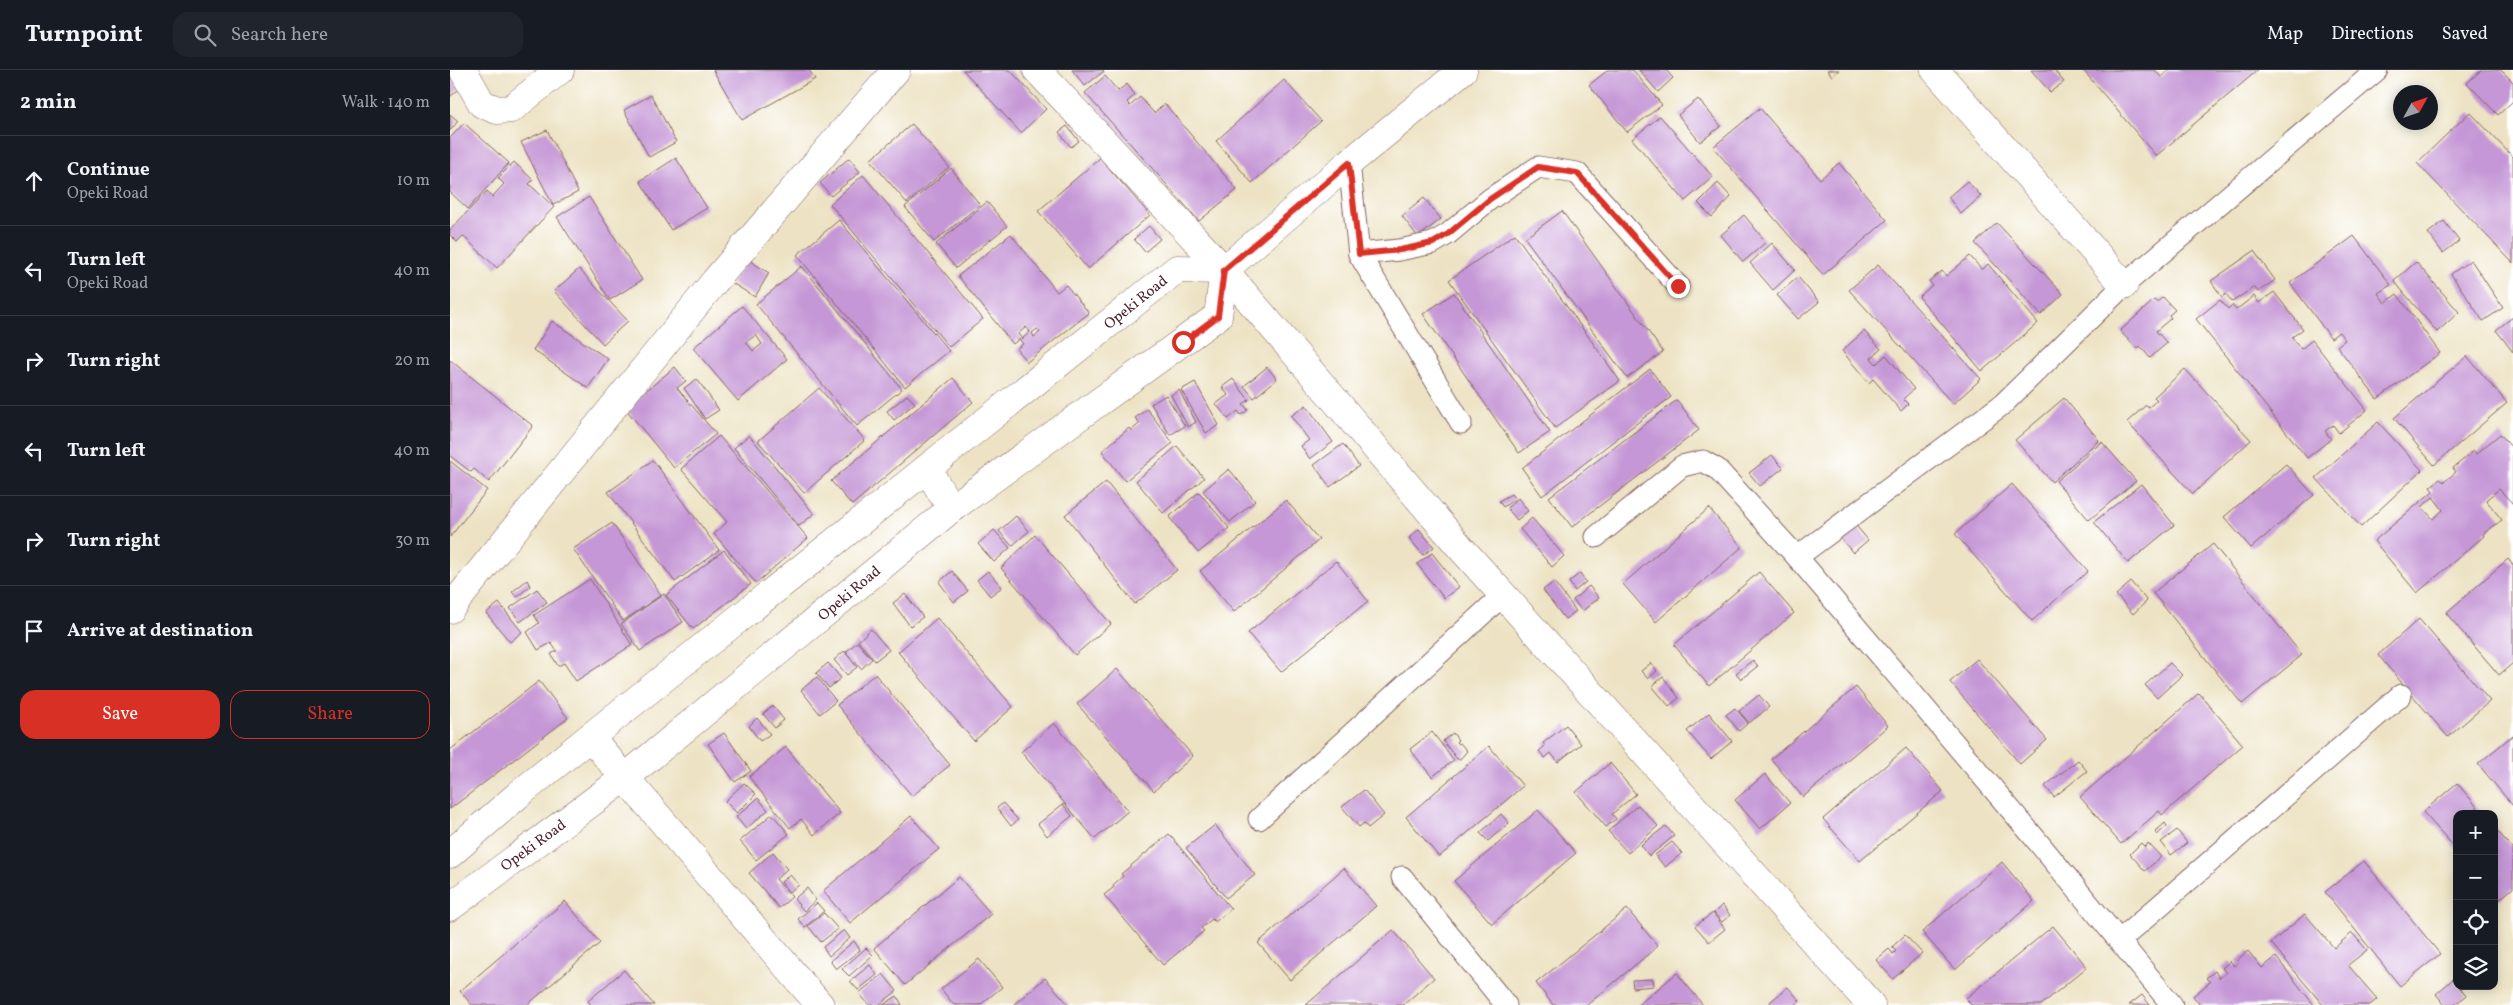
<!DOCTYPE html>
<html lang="en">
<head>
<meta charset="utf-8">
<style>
	body { margin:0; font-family:Vollkorn,serif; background:#20242c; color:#f1f3f6 }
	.controls { position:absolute; right:15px; bottom:15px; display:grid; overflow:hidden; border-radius:10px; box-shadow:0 2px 12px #0003 }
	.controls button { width:45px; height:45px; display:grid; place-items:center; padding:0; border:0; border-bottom:1px solid #363941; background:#171b24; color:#f1f3f6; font:25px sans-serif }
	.compass { position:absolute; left:1943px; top:15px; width:45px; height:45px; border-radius:50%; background:#171b24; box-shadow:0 2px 12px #0003; rotate:50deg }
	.stop { position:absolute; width:15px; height:15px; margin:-11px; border:4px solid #d93025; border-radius:50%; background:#fff }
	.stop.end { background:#d93025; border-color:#fff; box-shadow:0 1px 5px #0008 }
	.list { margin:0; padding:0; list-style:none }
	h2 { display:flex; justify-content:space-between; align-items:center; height:65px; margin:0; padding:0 20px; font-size:21px }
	h2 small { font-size:16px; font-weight:400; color:#9ea1a6 }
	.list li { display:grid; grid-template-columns:32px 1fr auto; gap:15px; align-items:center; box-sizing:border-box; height:90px; padding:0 20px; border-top:1px solid #363941 }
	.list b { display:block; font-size:19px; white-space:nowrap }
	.list p { margin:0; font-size:16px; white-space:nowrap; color:#9ea1a6 }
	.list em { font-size:16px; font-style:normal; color:#9ea1a6 }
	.actions { display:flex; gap:10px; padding:15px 20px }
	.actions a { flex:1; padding:11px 0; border:1px solid #d93025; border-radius:15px; text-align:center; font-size:18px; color:#d93025 }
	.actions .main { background:#d93025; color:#fff }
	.icon { flex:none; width:28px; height:28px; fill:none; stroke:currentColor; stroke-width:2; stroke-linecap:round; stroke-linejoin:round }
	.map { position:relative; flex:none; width:2063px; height:935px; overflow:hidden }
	header { display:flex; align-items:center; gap:30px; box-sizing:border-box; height:70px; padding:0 25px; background:#171b24; border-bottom:1px solid #363941 }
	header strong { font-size:24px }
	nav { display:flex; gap:28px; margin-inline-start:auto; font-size:18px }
	.search { width:350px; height:45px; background:#20242c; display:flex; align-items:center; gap:12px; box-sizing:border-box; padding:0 18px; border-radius:15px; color:#9ea1a6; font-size:19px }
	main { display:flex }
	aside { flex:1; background:#171b24 }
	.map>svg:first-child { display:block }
	.building { fill:#c597d6; fill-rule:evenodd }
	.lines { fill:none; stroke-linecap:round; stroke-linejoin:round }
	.lane-casing { stroke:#836461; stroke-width:23 }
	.street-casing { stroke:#836461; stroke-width:29 }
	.lane { stroke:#fff; stroke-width:21 }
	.street { stroke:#fff; stroke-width:28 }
	.route { stroke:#d93025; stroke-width:6 }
	.labels { text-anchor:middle; stroke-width:4.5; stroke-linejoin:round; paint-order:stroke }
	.street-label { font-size:15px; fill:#4a1f2b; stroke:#fff }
</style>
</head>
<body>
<header>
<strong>Turnpoint</strong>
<div class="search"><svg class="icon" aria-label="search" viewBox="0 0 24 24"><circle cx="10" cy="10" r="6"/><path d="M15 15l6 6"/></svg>Search here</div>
<nav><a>Map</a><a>Directions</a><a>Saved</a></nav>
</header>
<main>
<aside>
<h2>2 min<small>Walk · 140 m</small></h2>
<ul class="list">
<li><svg class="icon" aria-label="ahead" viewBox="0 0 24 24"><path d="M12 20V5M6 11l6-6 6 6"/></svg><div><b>Continue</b><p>Opeki Road</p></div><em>10 m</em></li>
<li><svg class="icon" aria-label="left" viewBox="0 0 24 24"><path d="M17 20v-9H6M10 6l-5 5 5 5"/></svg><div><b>Turn left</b><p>Opeki Road</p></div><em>40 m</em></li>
<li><svg class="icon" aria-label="right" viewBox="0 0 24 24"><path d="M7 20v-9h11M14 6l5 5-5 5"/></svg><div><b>Turn right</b></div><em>20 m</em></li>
<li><svg class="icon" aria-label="left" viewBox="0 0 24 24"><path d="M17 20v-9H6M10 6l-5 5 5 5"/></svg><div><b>Turn left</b></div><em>40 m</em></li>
<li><svg class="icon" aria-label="right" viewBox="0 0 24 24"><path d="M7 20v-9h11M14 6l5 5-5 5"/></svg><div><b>Turn right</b></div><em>30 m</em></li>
<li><svg class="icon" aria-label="arrive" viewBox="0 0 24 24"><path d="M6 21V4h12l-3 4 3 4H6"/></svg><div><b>Arrive at destination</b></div></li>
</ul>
<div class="actions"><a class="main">Save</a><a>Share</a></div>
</aside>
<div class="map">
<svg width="2063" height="935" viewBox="0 0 2063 935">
	<rect width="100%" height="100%" fill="#fff"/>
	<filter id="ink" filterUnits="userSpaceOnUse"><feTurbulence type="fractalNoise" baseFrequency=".02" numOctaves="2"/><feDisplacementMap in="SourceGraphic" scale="10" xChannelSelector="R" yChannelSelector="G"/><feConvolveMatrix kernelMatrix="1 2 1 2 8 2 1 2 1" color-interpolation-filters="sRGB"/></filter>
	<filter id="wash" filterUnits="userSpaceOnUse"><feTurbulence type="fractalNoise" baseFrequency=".0096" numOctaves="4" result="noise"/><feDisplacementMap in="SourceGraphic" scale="20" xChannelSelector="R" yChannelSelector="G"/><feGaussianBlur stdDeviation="1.12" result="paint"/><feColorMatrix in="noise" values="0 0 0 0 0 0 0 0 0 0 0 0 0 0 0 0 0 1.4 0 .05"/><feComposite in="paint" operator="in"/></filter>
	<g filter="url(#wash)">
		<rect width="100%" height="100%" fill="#ede3c4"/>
		<g id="blocks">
			<g class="building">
				<polygon points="263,0 359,0 365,9 292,50"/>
				<polygon points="513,0 560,0 596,39 571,63"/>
				<polygon points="622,0 653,0 654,1 635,16"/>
				<polygon points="1158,0 1183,0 1212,35 1177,62 1139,15"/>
				<polygon points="1189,0 1216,0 1223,8 1208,22"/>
				<polygon points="1377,0 1389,0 1382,6"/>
				<polygon points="1581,0 1604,0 1614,12 1600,22"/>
				<polygon points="1633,0 1705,0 1711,7 1719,0 1808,0 1706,86"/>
				<polygon points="2031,0 2051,0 2063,12 2063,31 2048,45 2017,13"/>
				<polygon points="0,6 10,18 0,27"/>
				<polygon points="655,6 668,21 677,14 685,25 677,32 680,36 690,27 704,43 715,34 787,120 749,151 635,23"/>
				<polygon points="834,10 871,51 802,113 766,71"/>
				<polygon points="201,25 226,72 199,87 174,40"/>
				<polygon points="1248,29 1271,56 1250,72 1228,45"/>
				<polygon points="1310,38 1370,109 1389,93 1437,150 1373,205 1263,77"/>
				<polygon points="2020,42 2063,87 2063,193 1967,93"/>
				<polygon points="0,44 8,51 0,61"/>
				<polygon points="1210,46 1263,107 1235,131 1182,69"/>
				<polygon points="14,53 59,93 18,139 0,122 0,68"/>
				<polygon points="462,54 499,97 457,133 420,90"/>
				<polygon points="617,56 629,71 621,77 609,62"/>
				<polygon points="97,60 128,122 103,135 71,72"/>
				<polygon points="226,88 257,138 221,160 190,111"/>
				<polygon points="399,88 410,102 381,126 370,113"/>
				<polygon points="650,88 700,145 638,199 588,141"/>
				<polygon points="64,92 83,110 79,114 104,137 47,198 13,166 7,172 0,165 0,160 37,121 42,127 54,114 48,108"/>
				<polygon points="501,98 530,135 484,172 455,137"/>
				<polygon points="413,105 533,249 499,277 380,134"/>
				<polygon points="1517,111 1531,126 1511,144 1498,127"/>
				<polygon points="1268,113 1281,127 1262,147 1248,133"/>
				<polygon points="139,127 192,210 160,230 107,147"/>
				<polygon points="974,128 991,149 968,167 952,146"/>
				<polygon points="537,132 557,156 506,198 486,174"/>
				<polygon points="1112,141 1213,282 1177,308 1075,168"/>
				<polygon points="1294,145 1316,172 1293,192 1271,165"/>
				<polygon points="389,150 499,281 455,317 347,185"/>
				<polygon points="1994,151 2009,171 1993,183 1978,163"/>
				<polygon points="1547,153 1613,224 1591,245 1525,173"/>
				<polygon points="699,156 710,169 695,182 684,169"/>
				<path d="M561 164 607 222 616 215 639 243 577 292 566 279 573 274 569 269 563 274 508 206ZM576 257 580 262 572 269 568 264ZM587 259 590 262 584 267 582 263Z"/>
				<polygon points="1065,164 1170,311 1105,358 999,210"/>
				<polygon points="1904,166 1941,215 1928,223 1935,233 1947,224 1990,283 1927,329 1887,276 1895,270 1889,262 1881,268 1840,213"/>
				<polygon points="1322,173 1345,200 1323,220 1300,193"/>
				<polygon points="1804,181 1825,210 1808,222 1804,217 1782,232 1776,224 1772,227 1761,211"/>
				<polygon points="1520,186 1532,200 1538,194 1588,253 1532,301 1469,227 1482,215 1479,211 1492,201 1496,206"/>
				<polygon points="297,189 319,203 305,227 282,213"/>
				<polygon points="2021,190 2053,238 2033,251 2001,204"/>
				<polygon points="1966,192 2009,242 1987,262 1944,211"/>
				<polygon points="1428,195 1531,309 1503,334 1399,220"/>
				<polygon points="352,196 452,319 407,356 306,234"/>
				<polygon points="129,199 178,251 153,274 104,221"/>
				<polygon points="1348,207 1369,232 1348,249 1327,225"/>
				<polygon points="1824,222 1853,259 1842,267 1851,279 1862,270 1917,340 1889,363 1883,355 1875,361 1881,369 1857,388 1746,249 1770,230 1778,239 1782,235 1786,240 1804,226 1809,233"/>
				<polygon points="1004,223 1100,362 1069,383 973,244"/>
				<polygon points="1713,227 1725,240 1719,245 1721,248 1706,261 1717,273 1700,288 1690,276 1687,279 1670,261 1704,230 1707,232"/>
				<path d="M292 236 337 289 288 331 243 278ZM306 265 312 274 303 281 296 272Z"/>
				<polygon points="2063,247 2063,282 2046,260"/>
				<polygon points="102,251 158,289 138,318 83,280"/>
				<polygon points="1414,261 1431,279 1421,288 1426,294 1436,285 1464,319 1453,329 1458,334 1451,341 1423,309 1419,313 1392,281"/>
				<polygon points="2017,286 2057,333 1984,395 1944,348"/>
				<polygon points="0,290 83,356 39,412 24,399 21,402 0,386"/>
				<polygon points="225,297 236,311 227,318 266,364 224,398 175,338"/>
				<polygon points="817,297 827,309 804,328 794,316"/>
				<polygon points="1200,299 1221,327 1092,426 1072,398"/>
				<polygon points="1735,299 1801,370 1743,424 1677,352 1696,335 1699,337 1707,330 1704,327"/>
				<polygon points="503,308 523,332 402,435 381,411"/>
				<polygon points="247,309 269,340 255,349 234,318"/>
				<polygon points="783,309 799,330 793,334 798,340 791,345 788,341 778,349 766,334 778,325 772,317"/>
				<polygon points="745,312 769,355 756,363 731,320"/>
				<polygon points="369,318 415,370 354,423 308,371"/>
				<polygon points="729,320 746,352 738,357 721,325"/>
				<polygon points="457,325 465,333 444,350 437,341"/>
				<polygon points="716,325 735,356 720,365 701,334"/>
				<polygon points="1614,328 1649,370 1602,412 1565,370"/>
				<polygon points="1227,330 1249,360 1122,457 1099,427"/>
				<polygon points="856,335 883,372 860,389 851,376 859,370 841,346"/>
				<polygon points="697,339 723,373 675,411 652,381 679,358 681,361 690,353 685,348"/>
				<polygon points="1928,352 1972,400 1911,457 1866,408"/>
				<path d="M2050 364 2063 379V434L2049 419 2036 430 2052 450 2033 464 2034 466 1967 523 1924 471 1983 421 1980 417 1990 409 1994 412 2006 402 2003 398 2024 381 2026 384ZM1983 427 1993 440 1983 449 1972 437Z"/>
				<polygon points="299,365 364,444 349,456 284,378"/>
				<polygon points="269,366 358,468 306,513 264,464 277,452 231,399"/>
				<polygon points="1652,372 1686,411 1639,450 1606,411"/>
				<polygon points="893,374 909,396 880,417 864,395"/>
				<polygon points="727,376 754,408 713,443 686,411"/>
				<polygon points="1322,385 1333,398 1310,416 1299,403"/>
				<polygon points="203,390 269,480 225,512 158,422"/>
				<polygon points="0,391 37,420 0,467"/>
				<polygon points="1836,394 1864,425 1801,478 1774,447"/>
				<polygon points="779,399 805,431 780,452 753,421"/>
				<polygon points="656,412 727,500 685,534 615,445"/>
				<polygon points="1562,414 1638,501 1582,551 1505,464"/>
				<polygon points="1691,414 1724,455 1678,493 1644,452"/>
				<polygon points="749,422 779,458 748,483 719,447"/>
				<polygon points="1061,424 1065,429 1053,437 1049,431"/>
				<polygon points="1068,428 1078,441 1067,450 1057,438"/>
				<polygon points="836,430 869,470 784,542 750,501"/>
				<polygon points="1259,438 1292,477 1206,552 1173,514"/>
				<polygon points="566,446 579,461 562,476 549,461"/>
				<polygon points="1082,448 1114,486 1102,497 1070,459"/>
				<polygon points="1403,452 1418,470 1403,483 1388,465"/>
				<polygon points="162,453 211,525 173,551 123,479"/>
				<polygon points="969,459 984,477 973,485 959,468"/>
				<polygon points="544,460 560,478 544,492 528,474"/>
				<polygon points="585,465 661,554 625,585 551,498"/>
				<polygon points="1763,474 1852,585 1792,634 1703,523"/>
				<polygon points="274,480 301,514 243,559 216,525"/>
				<polygon points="982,483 1009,517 994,528 967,494"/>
				<polygon points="2058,489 2063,495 2063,593 2049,605 1996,543"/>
				<polygon points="886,491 918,531 831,602 798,563"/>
				<polygon points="502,501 518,521 504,532 489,512"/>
				<polygon points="538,501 552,517 540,526 527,510"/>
				<polygon points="1309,502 1344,543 1259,616 1224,575"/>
				<polygon points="1130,503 1136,512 1125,521 1119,512"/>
				<polygon points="140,509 182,575 126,611 114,593 108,596 101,584 107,581 101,573 88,580 77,562 89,553 84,545"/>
				<polygon points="77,510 80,516 67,527 62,522"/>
				<polygon points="1104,512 1126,541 1115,549 1093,520"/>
				<polygon points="1681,512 1697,531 1683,544 1666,525"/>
				<polygon points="1139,516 1149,528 1132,541 1123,530"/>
				<polygon points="87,519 97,532 70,552 60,538"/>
				<polygon points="214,524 233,552 190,581 171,554"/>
				<polygon points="455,524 473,547 460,556 443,533"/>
				<polygon points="49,533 72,562 60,572 36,543"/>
				<polygon points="487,548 563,637 524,671 448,582"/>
				<polygon points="1969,549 2040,631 1998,667 1928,585"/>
				<polygon points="421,559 439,580 425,591 408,571"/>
				<polygon points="407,572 422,589 411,599 396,582"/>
				<polygon points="394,581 407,597 397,605 384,590"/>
				<polygon points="1527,589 1597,670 1570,694 1500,612"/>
				<polygon points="1303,590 1308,596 1291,609 1286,603"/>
				<polygon points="378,593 391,608 379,618 366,603"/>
				<polygon points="1201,593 1207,601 1198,609 1191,601"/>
				<polygon points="1720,593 1732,605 1707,628 1695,615"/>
				<polygon points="667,599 743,686 704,721 627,634"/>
				<polygon points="425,604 500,695 462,726 387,635"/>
				<polygon points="367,607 386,631 370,644 351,620"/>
				<polygon points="1213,607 1229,628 1219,636 1202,616"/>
				<polygon points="89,611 118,648 0,739 0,680"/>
				<polygon points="1406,617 1438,656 1353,727 1321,689"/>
				<polygon points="1749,623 1793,675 1712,745 1709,741 1671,774 1630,727"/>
				<polygon points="1309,625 1319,637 1299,653 1289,641"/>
				<polygon points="323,636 334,650 325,658 313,644"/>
				<polygon points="1285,638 1298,653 1289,661 1276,645"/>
				<polygon points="1259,643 1282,671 1261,689 1237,661"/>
				<polygon points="307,648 320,664 310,671 299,656"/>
				<polygon points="604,653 678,741 645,769 571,682"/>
				<polygon points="1116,655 1131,674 1108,692 1101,683 1095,688 1089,681 1095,676 1093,673"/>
				<polygon points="982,662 1004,690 982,707 960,679"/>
				<polygon points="274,663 301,701 285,712 258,674"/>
				<polygon points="1003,663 1008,670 1006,672 1008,674 1010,673 1017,681 1010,689 1007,689 993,671"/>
				<polygon points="2063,665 2063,736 2028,694"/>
				<polygon points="1039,676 1073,716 989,787 956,747"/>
				<polygon points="336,677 390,743 364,765 351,749 340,758 299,707"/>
				<polygon points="1456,678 1493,721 1410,791 1373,749"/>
				<polygon points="1628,690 1637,701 1604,727 1595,716"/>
				<polygon points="1160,693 1186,724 1162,744 1166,749 1156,757 1126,722"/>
				<polygon points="1315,704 1340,733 1310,759 1285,730"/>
				<polygon points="294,713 306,724 287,743 275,731"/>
				<polygon points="2007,713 2033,744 2007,744 2007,780 1973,742"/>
				<polygon points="914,720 934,745 918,758 914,753 909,757 892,737"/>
				<polygon points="308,728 318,740 296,759 286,747"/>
				<polygon points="553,733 568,750 561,756 547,738"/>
				<polygon points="613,734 622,746 597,766 588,754"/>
				<polygon points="1188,735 1208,756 1178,783 1158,761"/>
				<polygon points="1088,740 1126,783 1042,854 1004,811"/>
				<polygon points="322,744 339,764 306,790 290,771"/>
				<polygon points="1051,744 1059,753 1038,771 1030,763"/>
				<polygon points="461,746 489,779 400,853 373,821"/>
				<polygon points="1715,753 1717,756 1707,765 1705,762"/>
				<polygon points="765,755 805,805 776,828 736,778"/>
				<polygon points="1216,756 1224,766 1199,786 1191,775"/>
				<polygon points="2044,757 2063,779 2063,818 2049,830 2044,824"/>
				<polygon points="1727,760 1737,773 1721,785 1711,772"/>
				<polygon points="719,764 781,839 765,852 762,849 751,858 754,861 713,895 654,825 664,817 663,815 673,806 671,804"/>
				<polygon points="1222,772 1232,783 1215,797 1205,785"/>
				<polygon points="1691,773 1695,777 1698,773 1711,787 1695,801 1680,784"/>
				<polygon points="323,782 337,799 326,809 342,827 329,838 299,803"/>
				<polygon points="1914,791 1990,884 1950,916 1875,822"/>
				<polygon points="1552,792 1584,831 1505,900 1472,862"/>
				<polygon points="894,798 926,836 840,910 808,873"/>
				<polygon points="340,805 349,815 339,822 331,812"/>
				<polygon points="509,807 541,844 455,915 424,878"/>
				<polygon points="357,818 366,830 354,841 344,829"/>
				<polygon points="115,831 150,873 77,935 22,935 10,921"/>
				<polygon points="367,833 374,841 355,857 348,849"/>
				<polygon points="1272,835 1280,845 1272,852 1264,843"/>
				<polygon points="1177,839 1208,876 1137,935 1103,935 1086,913"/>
				<polygon points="374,843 388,859 371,872 358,856"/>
				<polygon points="1263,843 1275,859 1259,872 1245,856"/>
				<polygon points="1855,844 1884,878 1902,863 1917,880 1898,895 1927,929 1920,935 1873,935 1821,873"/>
				<polygon points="1603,856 1637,897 1591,935 1521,935 1516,928"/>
				<polygon points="394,860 400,868 379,886 373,877"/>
				<polygon points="943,860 984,908 953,935 856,935"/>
				<polygon points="1455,865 1472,883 1443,909 1426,890 1439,879 1443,884 1446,881 1442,877"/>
				<polygon points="404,871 410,880 386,899 380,891"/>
				<polygon points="416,878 423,885 399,906 392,899"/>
				<polygon points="1798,881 1812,898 1826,887 1864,935 1750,935 1743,926 1760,912 1756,908 1765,901 1769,908 1776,903 1772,898 1780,891 1784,896 1788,893 1787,890"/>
				<polygon points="529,889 552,917 530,935 504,935 491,919"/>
				<polygon points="420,895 427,905 408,920 400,911"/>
				<polygon points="174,900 204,935 141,935 138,931"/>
				<polygon points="1227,903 1253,935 1188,935"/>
				<polygon points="433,904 447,921 429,935 419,935 409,923"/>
				<polygon points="595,908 619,935 563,935"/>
				<polygon points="1203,909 1204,916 1183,918 1182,910"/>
				<polygon points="2003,909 2016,926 2004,935 1995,935 1986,924"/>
				<polygon points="1338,917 1350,931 1345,935 1323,935 1320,932"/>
				<polygon points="1692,925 1700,935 1679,935"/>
				<polygon points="447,926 452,935 433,935"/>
			</g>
		</g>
	</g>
	<g filter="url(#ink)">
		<use href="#blocks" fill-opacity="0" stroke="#836461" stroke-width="1"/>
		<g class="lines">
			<defs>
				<g id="lane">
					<polyline points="899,93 909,184 1011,353"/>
					<polyline points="909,184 949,180 983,173 998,164 1040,129 1088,97 1127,103 1228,216"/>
					<polyline points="1146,467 1232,396 1253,391 1267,399 1347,487 1553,334 1674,215 1927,0"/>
					<polyline points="1347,487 1583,766 1722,935"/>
					<polyline points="809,749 1053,525"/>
					<polyline points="952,807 1056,935"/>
					<polyline points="1669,871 1951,625"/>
				</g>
				<g id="street">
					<polyline points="13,0 32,34 47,40 61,39 110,0"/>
					<polyline points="587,0 774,200 1010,477 1421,935"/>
					<polyline points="1485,0 1674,215"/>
					<polyline points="774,200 899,93 1013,0"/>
					<polyline points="477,398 501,439"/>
					<polyline points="0,539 265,211 446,0"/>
					<polyline points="140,667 370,935"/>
					<path id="s1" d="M0 784 68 725 140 667 727 199 774 200 768 246 501 439 176 707 0 837"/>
				</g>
			</defs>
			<use href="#lane" class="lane-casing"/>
			<use href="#street" class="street-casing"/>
			<use href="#lane" class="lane"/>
			<use href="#street" class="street"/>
		</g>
	</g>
	<g class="lines" filter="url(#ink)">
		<polyline class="route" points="733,272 768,246 774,200 899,93 909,184 950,180 983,173 998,164 1040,129 1088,97 1127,103 1228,216"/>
	</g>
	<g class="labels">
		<g class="street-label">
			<text dy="5" stroke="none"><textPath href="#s1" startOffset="880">Opeki Road</textPath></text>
			<text transform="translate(399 523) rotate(-40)" y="5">Opeki Road</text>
			<text transform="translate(83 775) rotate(-36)" y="5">Opeki Road</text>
		</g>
	</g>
</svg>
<div class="controls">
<button>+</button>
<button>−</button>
<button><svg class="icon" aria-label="locate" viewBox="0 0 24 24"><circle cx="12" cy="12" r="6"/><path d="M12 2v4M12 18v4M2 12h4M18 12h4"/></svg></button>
<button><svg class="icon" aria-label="layers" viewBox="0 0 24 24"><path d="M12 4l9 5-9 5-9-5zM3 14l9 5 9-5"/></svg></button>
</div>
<svg class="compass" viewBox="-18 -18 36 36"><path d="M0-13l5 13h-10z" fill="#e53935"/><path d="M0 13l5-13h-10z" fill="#9ea1a6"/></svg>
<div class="stop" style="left:733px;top:272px"></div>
<div class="stop end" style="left:1228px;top:216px"></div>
</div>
</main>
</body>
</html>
